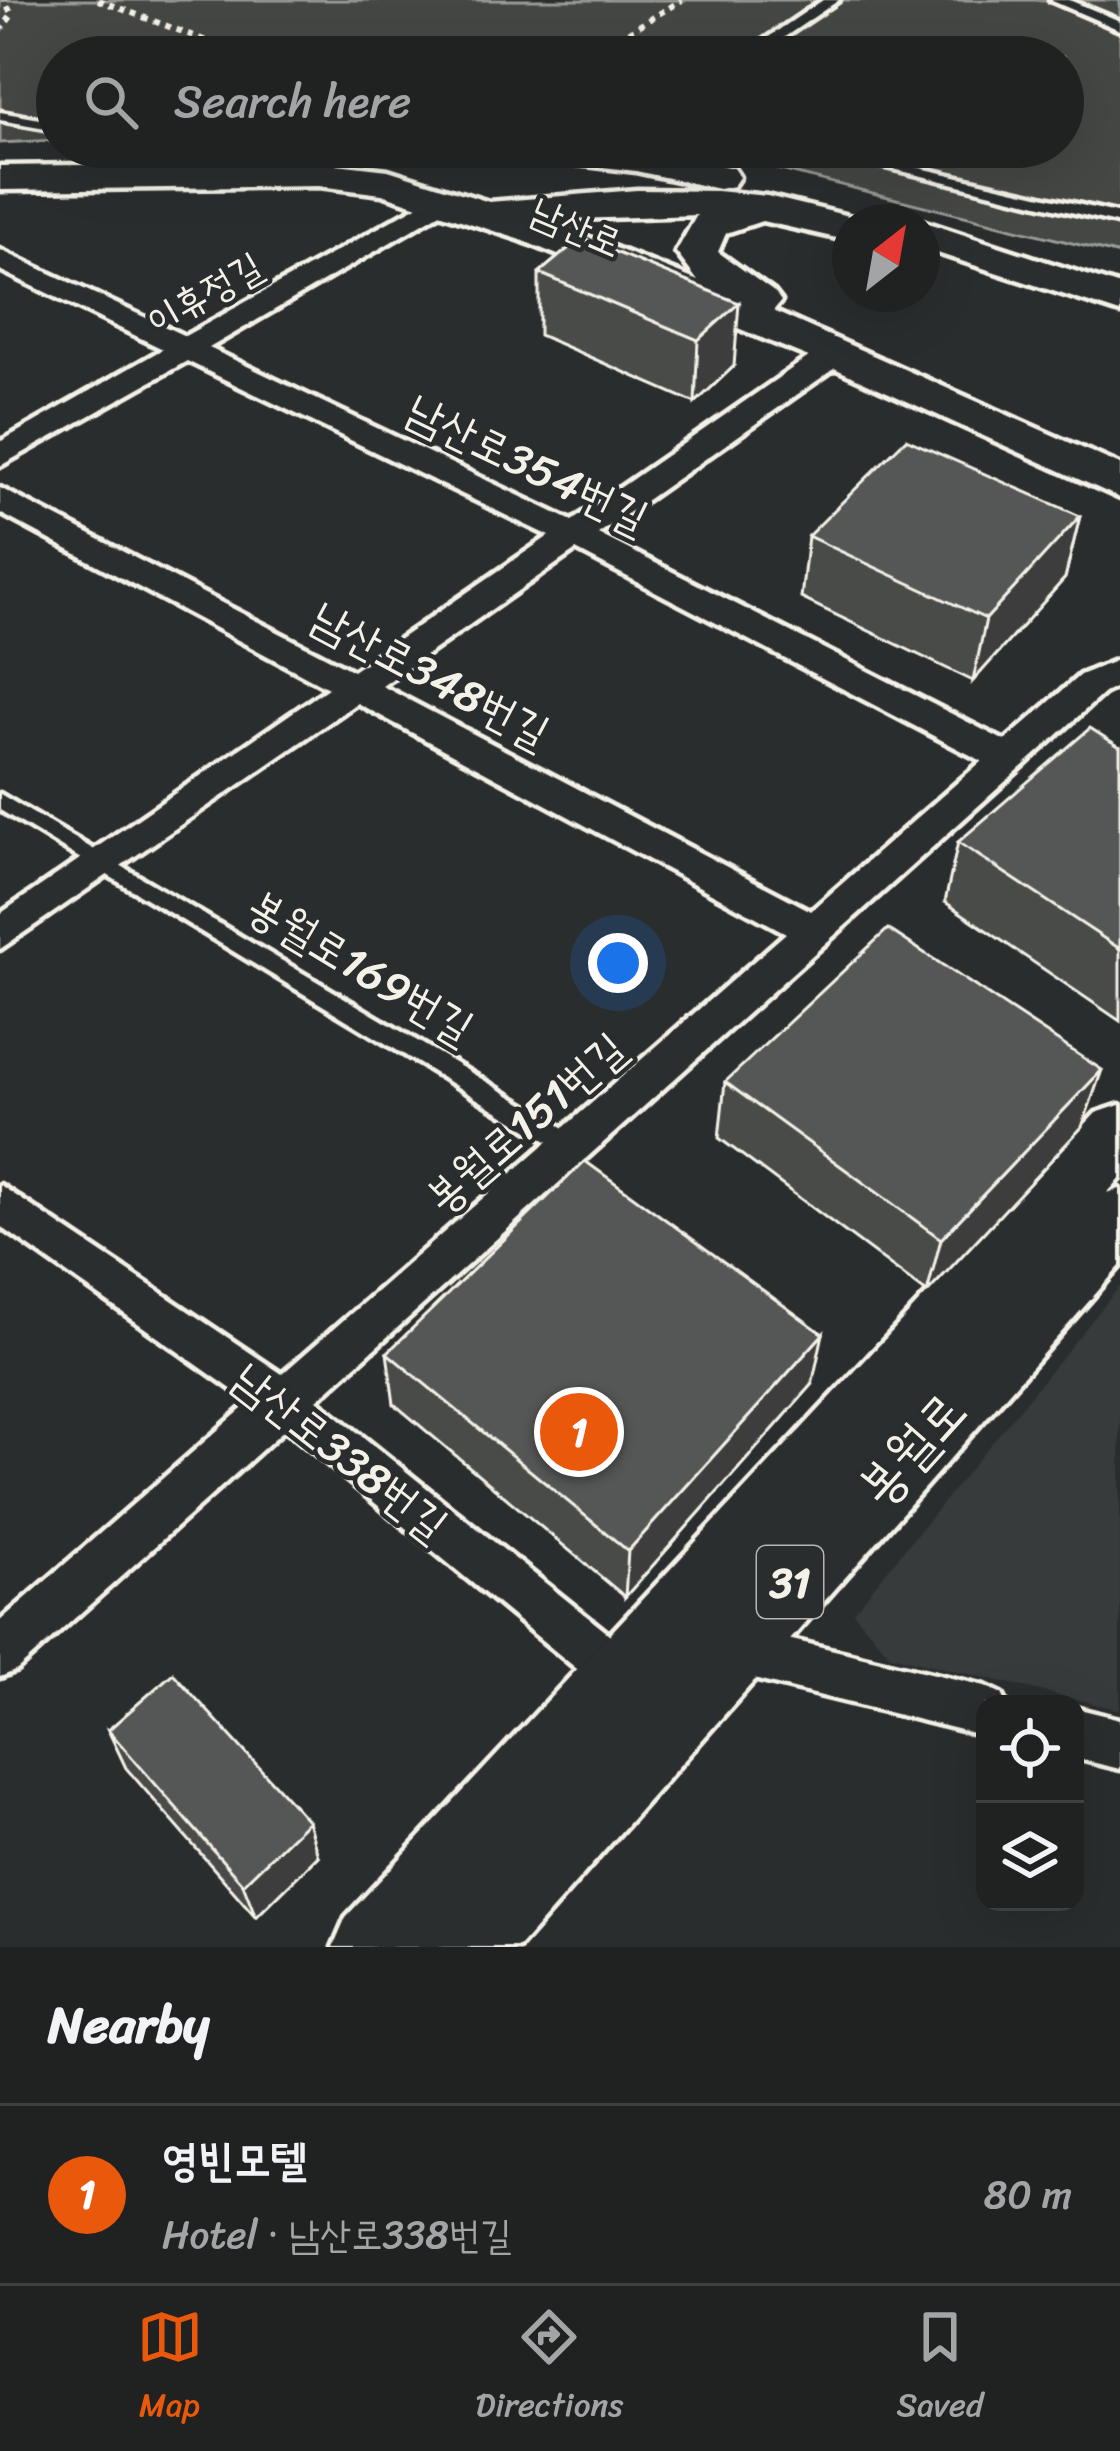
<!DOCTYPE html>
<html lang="en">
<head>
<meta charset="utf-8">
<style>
	body { margin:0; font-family:Sriracha,"Poor Story",sans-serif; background:#2d2f2f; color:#f1f3f6 }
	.controls { position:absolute; right:36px; bottom:36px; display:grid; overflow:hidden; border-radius:24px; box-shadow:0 12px 48px #0002 }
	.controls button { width:108px; height:108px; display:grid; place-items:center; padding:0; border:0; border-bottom:3px solid #3d3f40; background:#202222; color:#f1f3f6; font:60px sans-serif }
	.compass { position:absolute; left:832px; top:204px; width:108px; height:108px; border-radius:50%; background:#202222; box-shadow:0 12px 48px #0002; rotate:31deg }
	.you { position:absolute; left:618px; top:963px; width:42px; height:42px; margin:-30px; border:9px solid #fff; border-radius:50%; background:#1a73e8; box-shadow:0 0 0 18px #1a73e833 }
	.badge { display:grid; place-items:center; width:78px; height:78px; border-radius:50%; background:#ea580c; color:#fff; font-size:39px; font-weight:700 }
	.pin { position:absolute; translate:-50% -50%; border:6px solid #fff; box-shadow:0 3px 12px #0006 }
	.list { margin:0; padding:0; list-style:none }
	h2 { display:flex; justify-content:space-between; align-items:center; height:156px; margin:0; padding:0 48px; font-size:51px }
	h2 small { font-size:39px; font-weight:400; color:#a2a4a5 }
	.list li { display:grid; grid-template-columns:78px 1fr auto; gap:36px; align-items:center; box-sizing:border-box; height:180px; padding:0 48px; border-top:3px solid #3d3f40 }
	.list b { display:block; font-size:45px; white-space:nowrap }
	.list p { margin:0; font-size:39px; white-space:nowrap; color:#a2a4a5 }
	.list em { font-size:39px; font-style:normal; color:#a2a4a5 }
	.icon { flex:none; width:66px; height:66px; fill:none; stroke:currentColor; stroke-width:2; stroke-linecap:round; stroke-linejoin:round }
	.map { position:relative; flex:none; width:1120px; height:1947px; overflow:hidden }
	.search { position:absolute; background:#202222; box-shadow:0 12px 48px #0002; left:36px; right:36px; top:36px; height:132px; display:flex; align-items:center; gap:30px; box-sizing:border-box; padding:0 42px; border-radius:66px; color:#a2a4a5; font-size:45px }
	.sheet { height:336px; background:#202222 }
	nav { display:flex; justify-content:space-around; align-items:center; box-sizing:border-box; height:168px; border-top:3px solid #3d3f40; background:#202222; font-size:33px; color:#a2a4a5 }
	nav a { display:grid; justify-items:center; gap:6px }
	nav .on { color:#ea580c }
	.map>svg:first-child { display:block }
	.built { fill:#373a3a }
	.green { fill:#444645; stroke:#9c9c96; stroke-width:3 }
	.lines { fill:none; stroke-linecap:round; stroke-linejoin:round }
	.service-casing { stroke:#f4f1e8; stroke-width:9 }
	.minor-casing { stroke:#f4f1e8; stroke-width:9 }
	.secondary-casing { stroke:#f4f1e8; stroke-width:9 }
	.primary-casing { stroke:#f4f1e8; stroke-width:9 }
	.path { stroke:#f4f1e8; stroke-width:6; stroke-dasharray:6 6; stroke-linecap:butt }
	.service { fill:#2a2d2e; fill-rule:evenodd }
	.minor { fill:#2a2d2e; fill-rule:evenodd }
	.secondary { fill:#2a2d2e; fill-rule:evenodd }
	.primary { fill:#2a2d2e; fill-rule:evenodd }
	.wall { fill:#494b4a; stroke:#f4f1e8; stroke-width:3 }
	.shaded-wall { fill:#3c3d3c; stroke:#f4f1e8; stroke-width:3 }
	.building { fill:#555756; stroke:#f4f1e8; stroke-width:3 }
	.labels { text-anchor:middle; stroke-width:9; stroke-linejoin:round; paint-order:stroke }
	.far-street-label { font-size:39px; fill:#f4f1e8; stroke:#2a2d2e }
	.shield { fill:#2a2d2e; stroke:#b7b6b0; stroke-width:3 }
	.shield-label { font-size:42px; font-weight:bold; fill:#f4f1e8 }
	.street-label { font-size:45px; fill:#f4f1e8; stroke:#2a2d2e }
	.near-street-label { font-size:54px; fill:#f4f1e8; stroke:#2a2d2e }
</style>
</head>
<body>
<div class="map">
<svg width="1120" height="1947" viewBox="0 0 1120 1947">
	<rect width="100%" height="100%" fill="#2a2d2e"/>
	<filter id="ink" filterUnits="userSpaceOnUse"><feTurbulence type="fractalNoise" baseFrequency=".00833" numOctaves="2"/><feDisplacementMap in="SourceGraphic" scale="24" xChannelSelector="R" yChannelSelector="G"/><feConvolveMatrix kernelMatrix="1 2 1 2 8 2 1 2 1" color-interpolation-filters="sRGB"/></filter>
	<g filter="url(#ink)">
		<polygon class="built" points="1120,1286 1120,1710 890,1655 853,1612"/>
		<polygon class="green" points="0,0 1120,0 1120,255 689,147 1063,147 1063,57 57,57 57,140 0,143"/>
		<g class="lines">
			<defs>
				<g id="service">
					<polygon points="823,0 839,0 755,57 739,57"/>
					<polygon points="1050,0 1069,0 1120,21 1120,30"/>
					<polygon points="0,112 57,122 57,130 0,120"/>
					<polygon points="111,147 125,147 127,155 115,158"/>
					<polygon points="803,147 829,147 1120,214 1120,224"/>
					<polygon points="0,794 583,1139 586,1146 583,1153 575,1155 567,1153 0,810"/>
				</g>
				<g id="minor">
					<path d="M446 190 456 192V204L209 348 572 521 826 345H848L852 352 848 359 598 534 1005 741 1080 675 1120 659V685L1104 693 317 1400 650 1667 658 1684 650 1701 633 1708 616 1701 285 1429 17 1670 0 1677V1621L250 1402 0 1226V1185L282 1374 786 933 357 703 0 949V914L328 688 0 513V488L353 671 549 536 187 361 0 466V442L163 349 0 270V250L185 336ZM576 550 982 761 811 911 382 686Z"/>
					<polygon points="729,1625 985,1686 1002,1694 1007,1704 985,1704 985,1736 729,1673 712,1666 705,1649 712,1632"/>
					<polygon points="1075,1708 1120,1719 1120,1769 1075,1758"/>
				</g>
				<g id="secondary">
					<polygon points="516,147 636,147 733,168 739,177 733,186 719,189 636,171 536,159 522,155"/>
					<path d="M319 162 388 170 489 202 637 190 717 191 767 196 865 220 850 222V241L762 221 726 233 718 252 774 292 781 301 773 311 1120 465V498L821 362 521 240 382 194 319 186 0 190V166ZM697 215 676 252 698 281 545 220Z"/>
					<polygon points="922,221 1120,286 1120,313 922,248"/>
				</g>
				<polygon id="primary" points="1120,1105 1120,1179 1107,1193 1120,1189 1120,1266 519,1947 333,1947 346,1917 1096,1113"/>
			</defs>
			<use href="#service" class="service-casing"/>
			<use href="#minor" class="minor-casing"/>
			<use href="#secondary" class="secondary-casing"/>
			<use href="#primary" class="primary-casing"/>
			<g class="path">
				<polyline points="98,0 249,57"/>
				<polyline points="0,31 12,15 4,0"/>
				<polyline points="587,57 682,0"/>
			</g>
			<use href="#service" class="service"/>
			<use href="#minor" class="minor"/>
			<use href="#secondary" class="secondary"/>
			<use href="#primary" class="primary"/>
		</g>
		<g class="wall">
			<polygon points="581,238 734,366 695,403 539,335 539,273"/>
			<polygon points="1080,516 1065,578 973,681 801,598 808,536"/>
			<polygon points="1120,747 1120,1021 945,902 958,842"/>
			<polygon points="725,1082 1082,1127 927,1293 719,1138"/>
			<polygon points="387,1353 812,1385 625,1597 394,1404"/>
			<polygon points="108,1730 318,1856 256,1917 126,1768"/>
		</g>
		<g class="shaded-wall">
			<polygon points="739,303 734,366 695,403 698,340"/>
			<polygon points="1080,516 1065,578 973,681 986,619"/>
			<polygon points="1102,1070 1082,1127 927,1293 941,1239"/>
			<polygon points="823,1334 812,1385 625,1597 628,1551"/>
			<polygon points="308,1821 318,1856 256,1917 243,1884"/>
		</g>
		<g class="building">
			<polygon points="581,238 739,303 698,340 539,273"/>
			<polygon points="906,439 1080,516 986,619 808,536"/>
			<polygon points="1090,728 1120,747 1120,949 958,842"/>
			<polygon points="888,929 1102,1070 941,1239 725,1082"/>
			<polygon points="585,1161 823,1334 628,1551 387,1353"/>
			<polygon points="173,1673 308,1821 243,1884 108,1730"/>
		</g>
	</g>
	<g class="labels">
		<g class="far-street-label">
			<text transform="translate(577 226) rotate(23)" y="14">남산로</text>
			<text transform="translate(204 293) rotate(-30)" y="14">이휴정길</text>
		</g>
		<rect class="shield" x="757" y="1546" width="66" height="72" rx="9"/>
		<g class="shield-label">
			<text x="790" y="1597">31</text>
		</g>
		<g class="street-label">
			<text transform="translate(528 463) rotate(26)" y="16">남산로354번길</text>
			<text transform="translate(431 674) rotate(28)" y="16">남산로348번길</text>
			<text transform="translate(361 966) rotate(31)" y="16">봉월로169번길</text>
			<text transform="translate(525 1122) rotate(-41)" y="16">봉월로151번길</text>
			<text transform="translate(341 1451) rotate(38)" y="16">남산로338번길</text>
		</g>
		<g class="near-street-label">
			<text transform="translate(911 1448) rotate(-48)" y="19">봉월로</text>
		</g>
	</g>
</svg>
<div class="controls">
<button><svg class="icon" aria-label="locate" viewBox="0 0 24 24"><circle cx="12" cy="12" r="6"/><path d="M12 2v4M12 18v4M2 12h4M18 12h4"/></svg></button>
<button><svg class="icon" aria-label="layers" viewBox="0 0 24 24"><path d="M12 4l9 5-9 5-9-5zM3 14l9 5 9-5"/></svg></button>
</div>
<svg class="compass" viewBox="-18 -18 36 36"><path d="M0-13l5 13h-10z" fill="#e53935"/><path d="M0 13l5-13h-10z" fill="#a2a4a5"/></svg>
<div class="you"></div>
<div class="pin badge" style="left:579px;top:1432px">1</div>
<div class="search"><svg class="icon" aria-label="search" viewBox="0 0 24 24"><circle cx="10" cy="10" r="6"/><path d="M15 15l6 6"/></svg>Search here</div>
</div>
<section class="sheet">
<h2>Nearby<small></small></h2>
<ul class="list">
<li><span class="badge">1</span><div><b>영빈모텔</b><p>Hotel · 남산로338번길</p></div><em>80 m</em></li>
</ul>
</section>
<nav>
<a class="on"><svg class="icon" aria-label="map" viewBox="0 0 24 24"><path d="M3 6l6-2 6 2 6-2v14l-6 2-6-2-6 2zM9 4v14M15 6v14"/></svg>Map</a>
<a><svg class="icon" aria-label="directions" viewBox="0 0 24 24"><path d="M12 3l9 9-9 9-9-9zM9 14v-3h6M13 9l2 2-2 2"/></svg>Directions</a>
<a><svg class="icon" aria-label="saved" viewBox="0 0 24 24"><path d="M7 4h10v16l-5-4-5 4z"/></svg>Saved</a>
</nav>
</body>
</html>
